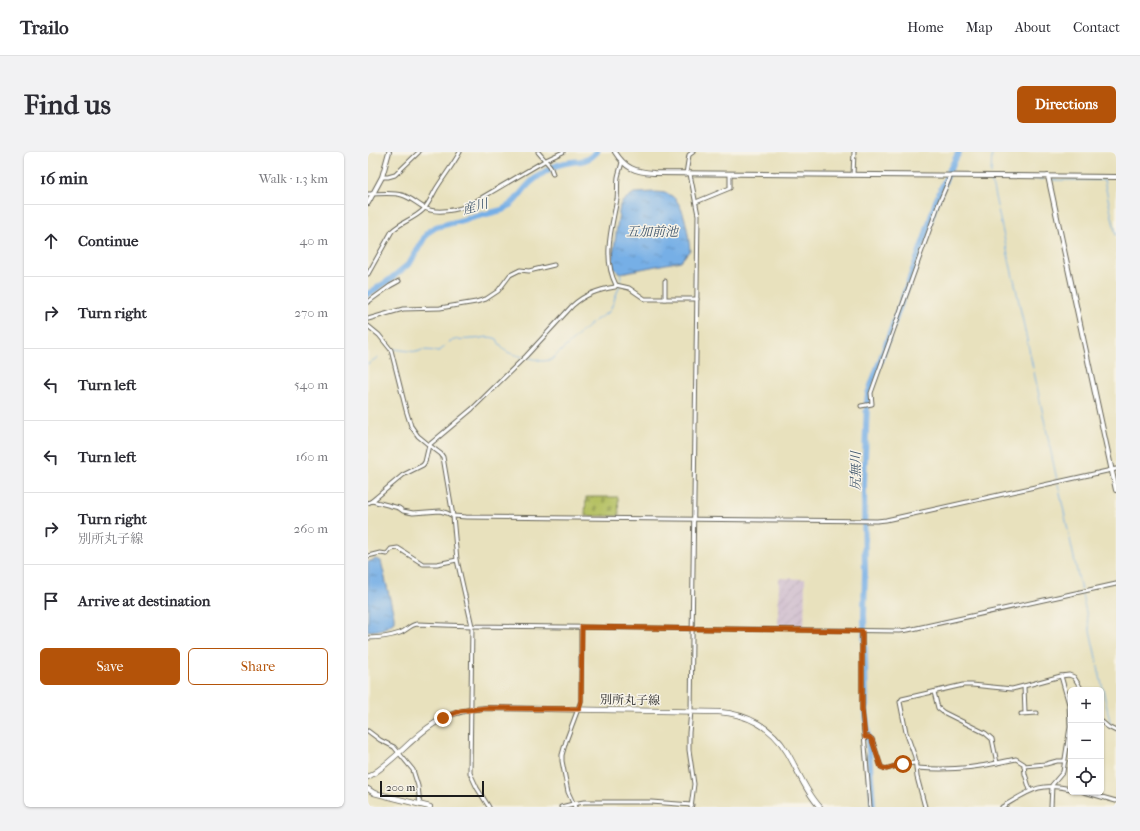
<!DOCTYPE html>
<html lang="en">
<head>
<meta charset="utf-8">
<style>
	body { margin:0; font-family:"IM FELL French Canon","Noto Serif JP",serif; background:#f2f2f3; color:#2b2b33 }
	.controls { position:absolute; right:12px; bottom:12px; display:grid; overflow:hidden; border-radius:6px; box-shadow:0 1px 3px #0004 }
	.controls button { width:36px; height:36px; display:grid; place-items:center; padding:0; border:0; border-bottom:1px solid #e1e1e2; background:#fff; color:#2b2b33; font:20px sans-serif }
	.scale { position:absolute; left:12px; bottom:10px; width:104px; box-sizing:border-box; padding-left:4px; border:2px solid #1c1c1c; border-top:0; font-size:11px; line-height:14px; white-space:nowrap; color:#1c1c1c; -webkit-text-stroke:3px #f7f3e8; paint-order:stroke }
	.stop { position:absolute; width:12px; height:12px; margin:-9px; border:3px solid #b45309; border-radius:50%; background:#fff }
	.stop.end { background:#b45309; border-color:#fff; box-shadow:0 1px 4px #0008 }
	.list { margin:0; padding:0; list-style:none }
	h2 { display:flex; justify-content:space-between; align-items:center; height:52px; margin:0; padding:0 16px; font-size:17px }
	h2 small { font-size:13px; font-weight:400; color:#7c7c81 }
	.list li { display:grid; grid-template-columns:26px 1fr auto; gap:12px; align-items:center; box-sizing:border-box; height:72px; padding:0 16px; border-top:1px solid #e1e1e2 }
	.list b { display:block; font-size:15px; white-space:nowrap }
	.list p { margin:0; font-size:13px; white-space:nowrap; color:#7c7c81 }
	.list em { font-size:13px; font-style:normal; color:#7c7c81 }
	.actions { display:flex; gap:8px; padding:12px 16px }
	.actions a { flex:1; padding:9px 0; border:1px solid #b45309; border-radius:6px; text-align:center; font-size:14px; color:#b45309 }
	.actions .main { background:#b45309; color:#fff }
	.icon { flex:none; width:22px; height:22px; fill:none; stroke:currentColor; stroke-width:2; stroke-linecap:round; stroke-linejoin:round }
	.map { position:relative; flex:none; width:748px; height:655px; overflow:hidden; border-radius:6px }
	header { display:flex; align-items:center; gap:24px; box-sizing:border-box; height:56px; padding:0 20px; background:#fff; border-bottom:1px solid #e1e1e2 }
	header strong { font-size:19px }
	nav { display:flex; gap:22px; margin-inline-start:auto; font-size:14px }
	.intro { display:flex; align-items:center; justify-content:space-between; box-sizing:border-box; height:96px; padding:0 24px }
	h1 { margin:0; font-size:28px }
	.button { padding:10px 18px; border-radius:6px; background:#b45309; color:#fff; font-size:14px; font-weight:700 }
	main { display:flex; gap:24px; padding:0 24px }
	aside { flex:1; background:#fff; border-radius:6px; box-shadow:0 1px 3px #0004 }
	.map>svg:first-child { display:block }
	.industrial { fill:url(#industrial-furrows) }
	.cemetery { fill:url(#cemetery-stones); stroke:#686e3e }
	.water { fill:url(#water-ripples); stroke:#496681 }
	.lines { fill:none; stroke-linecap:round; stroke-linejoin:round }
	.stream { stroke:#76afe6; stroke-width:1 }
	.river { stroke:#76afe6; stroke-width:6 }
	.street-casing { stroke:#636154; stroke-width:5 }
	.secondary-casing { stroke:#636154; stroke-width:6 }
	.primary-casing { stroke:#636154; stroke-width:6 }
	.street { stroke:#fff; stroke-width:3 }
	.secondary { stroke:#fff; stroke-width:4 }
	.primary { stroke:#fff; stroke-width:4.5 }
	.route { stroke:#b45309; stroke-width:5 }
	.labels { text-anchor:middle; stroke-width:3; stroke-linejoin:round; paint-order:stroke }
	.street-label { font-size:12px; fill:#1c1c1c; stroke:#f7f3e8 }
	.water-label { font-size:13px; font-style:italic; fill:#40576d; stroke:#f7f3e8 }
</style>
</head>
<body>
<header>
<strong>Trailo</strong>
<nav><a>Home</a><a>Map</a><a>About</a><a>Contact</a></nav>
</header>
<div class="intro"><h1>Find us</h1><a class="button">Directions</a></div>
<main>
<aside>
<h2>16 min<small>Walk · 1.3 km</small></h2>
<ul class="list">
<li><svg class="icon" aria-label="ahead" viewBox="0 0 24 24"><path d="M12 20V5M6 11l6-6 6 6"/></svg><div><b>Continue</b></div><em>40 m</em></li>
<li><svg class="icon" aria-label="right" viewBox="0 0 24 24"><path d="M7 20v-9h11M14 6l5 5-5 5"/></svg><div><b>Turn right</b></div><em>270 m</em></li>
<li><svg class="icon" aria-label="left" viewBox="0 0 24 24"><path d="M17 20v-9H6M10 6l-5 5 5 5"/></svg><div><b>Turn left</b></div><em>540 m</em></li>
<li><svg class="icon" aria-label="left" viewBox="0 0 24 24"><path d="M17 20v-9H6M10 6l-5 5 5 5"/></svg><div><b>Turn left</b></div><em>160 m</em></li>
<li><svg class="icon" aria-label="right" viewBox="0 0 24 24"><path d="M7 20v-9h11M14 6l5 5-5 5"/></svg><div><b>Turn right</b><p>別所丸子線</p></div><em>260 m</em></li>
<li><svg class="icon" aria-label="arrive" viewBox="0 0 24 24"><path d="M6 21V4h12l-3 4 3 4H6"/></svg><div><b>Arrive at destination</b></div></li>
</ul>
<div class="actions"><a class="main">Save</a><a>Share</a></div>
</aside>
<div class="map">
<svg width="748" height="655" viewBox="0 0 748 655">
	<defs>
		<pattern id="industrial-furrows" width="10" height="10" patternUnits="userSpaceOnUse"><rect width="10" height="10" fill="#cfbdce"/><path d="M-1 1l2-2M0 10L10 0M9 11l2-2" fill="none" stroke="#b1a2b0"/></pattern>
		<pattern id="cemetery-stones" width="16" height="16" patternUnits="userSpaceOnUse"><rect width="16" height="16" fill="#b4c061"/><path d="M2 7V4a2 2 0 0 1 4 0v3zM10 15v-3a2 2 0 0 1 4 0v3z" fill="#9aa454"/></pattern>
		<pattern id="water-ripples" width="26" height="14" patternUnits="userSpaceOnUse"><rect width="26" height="14" fill="#76afe6"/><path d="M2 4q2-2 4 0t4 0M15 11q2-2 4 0t4 0" fill="none" stroke="#608eba"/></pattern>
	</defs>
	<rect width="100%" height="100%" fill="#f7f3e8"/>
	<filter id="ink" filterUnits="userSpaceOnUse"><feTurbulence type="fractalNoise" baseFrequency=".025" numOctaves="2"/><feDisplacementMap in="SourceGraphic" scale="8" xChannelSelector="R" yChannelSelector="G"/><feConvolveMatrix kernelMatrix="1 2 1 2 8 2 1 2 1" color-interpolation-filters="sRGB"/></filter>
	<filter id="wash" filterUnits="userSpaceOnUse"><feTurbulence type="fractalNoise" baseFrequency=".012" numOctaves="4" result="noise"/><feDisplacementMap in="SourceGraphic" scale="16" xChannelSelector="R" yChannelSelector="G"/><feGaussianBlur stdDeviation="0.9" result="paint"/><feColorMatrix in="noise" values="0 0 0 0 0 0 0 0 0 0 0 0 0 0 0 0 0 1.4 0 .05"/><feComposite in="paint" operator="in"/></filter>
	<g filter="url(#wash)">
		<rect width="100%" height="100%" fill="#e8e1bd"/>
		<polygon class="industrial" points="411,426 437,427 436,477 410,476"/>
		<polygon class="cemetery" points="218,345 250,345 251,364 217,364"/>
		<g class="water">
			<path d="M266 41C275 41 287 39 297 41 317 45 320 82 322 98L313 109 253 121C248 120 246 116 244 111L252 53 256 48Z"/>
			<path d="M8 407 13 409 26 464V470C17 477 11 479 0 479V410Z"/>
		</g>
		<g class="lines">
			<g class="stream">
				<polyline points="623,22 624,0"/>
				<polyline points="683,28 736,28 748,83"/>
				<polyline points="645,125 623,27 676,27"/>
				<polyline points="646,127 665,216"/>
				<path d="M81 190C89 186 95 188 103 187 113 187 120 183 129 187 135 201 141 201 155 205"/>
				<polyline points="26,197 49,200 54,198 72,199 78,192"/>
				<polyline points="158,205 174,209 183,208 225,170 242,159 253,130 253,121"/>
				<polyline points="0,212 10,205"/>
				<polyline points="666,220 689,328"/>
				<polyline points="690,332 713,438"/>
				<polyline points="714,442 743,574"/>
			</g>
			<g class="river">
				<path d="M0 142 20 129 42 111 59 81 68 75 134 58C149 50 150 43 161 32 166 27 172 23 178 19 185 14 195 11 204 10 207 9 210 10 213 9 220 8 225 4 229 0"/>
				<polyline points="505,655 498,558 496,463 497,421 496,333 499,250 500,242 557,85 568,49 581,19 591,0"/>
			</g>
		</g>
	</g>
	<g filter="url(#ink)">
		<g class="lines">
			<defs>
				<g id="street">
					<polyline points="170,0 182,14 185,22"/>
					<polyline points="318,22 321,3 325,0"/>
					<polyline points="322,22 330,63 323,559 321,581 321,598 326,632 323,655"/>
					<polyline points="485,23 486,0"/>
					<polyline points="14,25 20,25 27,23 51,0"/>
					<path d="M0 42C11 42 24 40 34 43 42 45 48 51 55 55 67 63 91 58 103 52L178 8 195 0"/>
					<polyline points="328,50 362,36 362,22"/>
					<path d="M0 122 24 79C33 70 46 67 55 58 61 52 64 44 68 37 76 24 85 13 92 0"/>
					<polyline points="297,129 297,147"/>
					<path d="M248 133C234 106 244 75 249 47 250 40 249 32 250 25 251 20 253 15 254 10"/>
					<polyline points="0,150 22,134 31,129"/>
					<polyline points="0,167 35,157 72,156 108,150 118,147 130,139 142,123 152,118 161,119 186,113"/>
					<polyline points="0,174 11,183 23,198 38,258 43,274 50,284 61,293 73,302 75,305 85,364 89,408 104,474 102,621 109,636 121,655"/>
					<polyline points="493,254 504,252 503,241 571,51 583,23"/>
					<path d="M4 349 35 323 55 313 57 310 61 293 104 257 158 204 204 154C217 142 230 138 247 135L248 133 261 136 277 147H329"/>
					<polyline points="0,351 4,349 31,356 35,359 45,361 72,359 79,361 85,364 98,365 509,369 518,368 748,317"/>
					<polyline points="0,404 12,401 19,402 23,397 30,396 55,412 69,412 89,408"/>
					<polyline points="494,479 494,557 502,655"/>
					<path d="M0 486C10 486 23 484 32 481 39 478 42 473 49 472L104 474 532 479 540 478 748 432"/>
					<polyline points="656,534 657,561"/>
					<polyline points="566,540 570,556 575,560 617,581 624,587 629,611 648,607 656,612 657,622 662,638"/>
					<polyline points="653,562 669,561"/>
					<polyline points="733,569 740,575 748,579"/>
					<polyline points="0,579 12,588 26,595 45,618 50,634 52,653"/>
					<polyline points="497,585 501,585 504,587 513,615 518,617 535,612 548,611"/>
					<polyline points="656,614 678,612 689,609 697,609"/>
					<path d="M549 616C575 618 602 617 629 611"/>
					<polyline points="716,640 748,649"/>
					<polyline points="193,655 205,652 216,650 283,650 324,653"/>
					<polyline points="207,655 200,640 194,609 194,603 198,589 213,549 213,475"/>
					<polyline points="557,655 549,625 547,605 538,580 532,550 534,547 595,533 604,533 644,537 656,534 693,524 701,523 706,525 714,538"/>
					<path d="M634 655C660 640 671 629 703 637"/>
					<polyline points="683,655 684,633 695,620 702,575 701,552 693,524"/>
				</g>
				<g id="secondary">
					<path d="M247 0C257 16 267 20 286 21L748 25"/>
					<polyline points="680,24 748,338"/>
					<polyline points="0,51 14,25 21,0"/>
				</g>
				<g id="primary">
					<path d="M0 625C28 609 47 580 76 566 89 559 103 557 118 556L351 560C379 562 404 575 419 600 430 618 437 639 452 655"/>
					<polyline points="0,637 6,641 62,655"/>
				</g>
			</defs>
			<use href="#street" class="street-casing"/>
			<use href="#secondary" class="secondary-casing"/>
			<use href="#primary" class="primary-casing"/>
			<use href="#street" class="street"/>
			<use href="#secondary" class="secondary"/>
			<use href="#primary" class="primary"/>
		</g>
	</g>
	<g class="lines" filter="url(#ink)">
		<polyline class="route" points="75,566 92,559 118,556 211,557 213,549 214,475 494,479 494,557 497,585 501,585 504,588 513,615 518,617 535,612"/>
	</g>
	<g class="labels">
		<g class="street-label">
			<text transform="translate(262 548) rotate(1)" y="4">別所丸子線</text>
		</g>
		<g class="water-label">
			<text transform="translate(107 54) rotate(-15)" y="5">産川</text>
			<text x="284" y="84">五加前池</text>
			<text transform="translate(487 319) rotate(-89)" y="5">尻無川</text>
		</g>
	</g>
</svg>
<div class="controls">
<button>+</button>
<button>−</button>
<button><svg class="icon" aria-label="locate" viewBox="0 0 24 24"><circle cx="12" cy="12" r="6"/><path d="M12 2v4M12 18v4M2 12h4M18 12h4"/></svg></button>
</div>
<div class="scale">200 m</div>
<div class="stop" style="left:535px;top:612px"></div>
<div class="stop end" style="left:75px;top:566px"></div>
</div>
</main>
</body>
</html>
